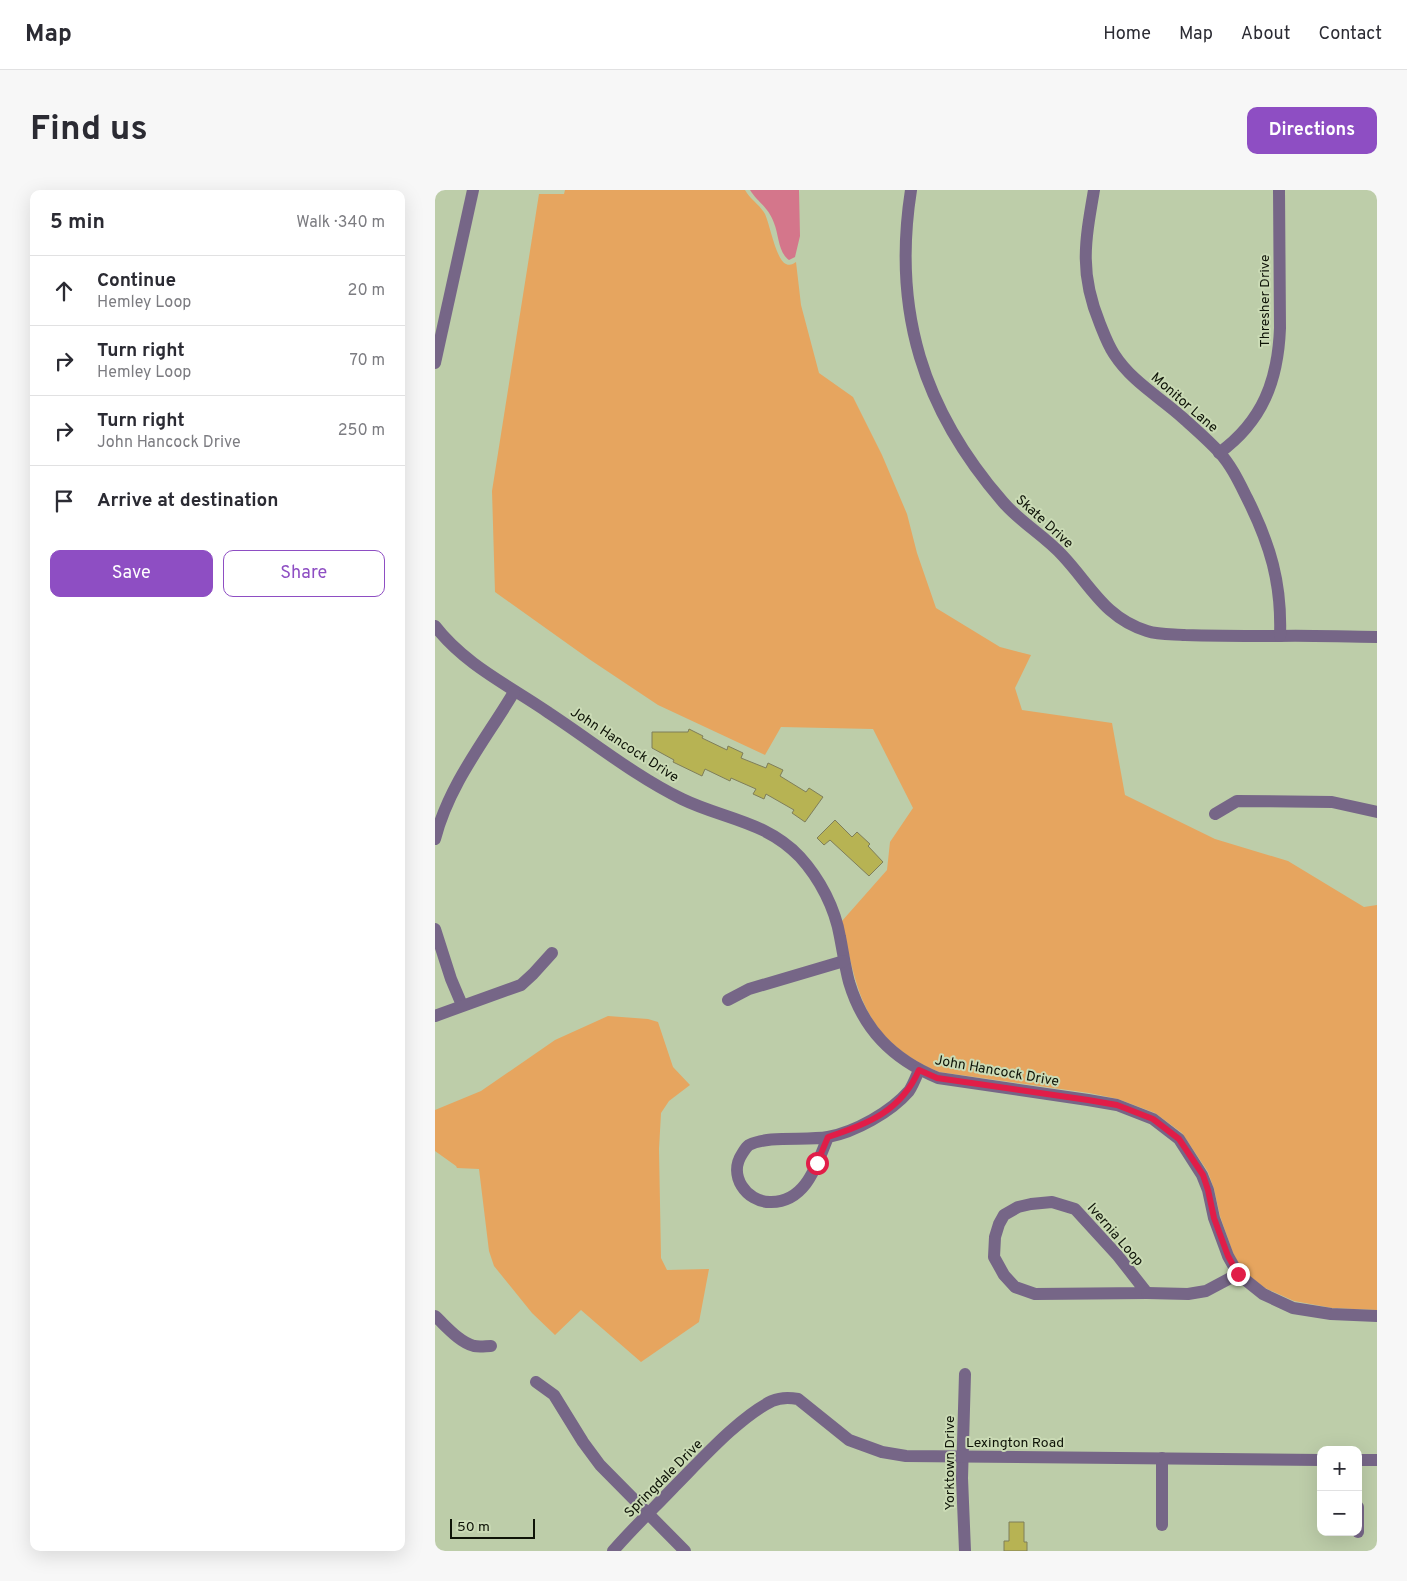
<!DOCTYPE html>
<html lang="en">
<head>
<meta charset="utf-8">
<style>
	body { margin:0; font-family:Overpass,sans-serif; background:#f7f7f7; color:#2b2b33 }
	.controls { position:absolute; right:15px; bottom:15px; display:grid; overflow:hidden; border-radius:10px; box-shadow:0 5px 20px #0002 }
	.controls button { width:45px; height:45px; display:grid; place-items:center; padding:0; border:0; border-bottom:1px solid #e1e1e2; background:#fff; color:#2b2b33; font:25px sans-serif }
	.scale { position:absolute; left:15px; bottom:12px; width:85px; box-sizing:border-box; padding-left:5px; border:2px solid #0e1307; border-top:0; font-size:14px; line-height:18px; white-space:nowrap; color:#0e1307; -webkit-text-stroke:4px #cadab5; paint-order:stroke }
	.stop { position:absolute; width:15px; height:15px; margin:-11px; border:4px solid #e11d48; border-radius:50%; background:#fff }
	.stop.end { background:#e11d48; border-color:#fff; box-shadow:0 1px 5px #0008 }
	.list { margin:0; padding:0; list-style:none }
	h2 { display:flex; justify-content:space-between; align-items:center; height:65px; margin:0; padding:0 20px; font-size:21px }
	h2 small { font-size:16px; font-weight:400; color:#7c7c81 }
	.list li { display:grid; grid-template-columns:32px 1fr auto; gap:15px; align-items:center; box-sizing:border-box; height:70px; padding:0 20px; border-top:1px solid #e1e1e2 }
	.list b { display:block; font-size:19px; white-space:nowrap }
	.list p { margin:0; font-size:16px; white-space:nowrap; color:#7c7c81 }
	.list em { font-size:16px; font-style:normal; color:#7c7c81 }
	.actions { display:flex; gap:10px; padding:15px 20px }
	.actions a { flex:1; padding:11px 0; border:1px solid #8e4ec3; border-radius:10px; text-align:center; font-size:18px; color:#8e4ec3 }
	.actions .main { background:#8e4ec3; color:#fff }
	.icon { flex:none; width:28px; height:28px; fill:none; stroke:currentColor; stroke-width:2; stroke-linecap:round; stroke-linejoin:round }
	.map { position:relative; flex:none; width:942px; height:1361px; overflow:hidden; border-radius:10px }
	header { display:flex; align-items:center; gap:30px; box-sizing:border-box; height:70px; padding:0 25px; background:#fff; border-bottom:1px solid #e1e1e2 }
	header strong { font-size:24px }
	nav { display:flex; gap:28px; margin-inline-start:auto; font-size:18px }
	.intro { display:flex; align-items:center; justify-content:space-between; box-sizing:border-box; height:120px; padding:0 30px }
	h1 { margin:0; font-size:35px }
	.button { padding:12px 22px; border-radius:10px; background:#8e4ec3; color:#fff; font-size:18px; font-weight:700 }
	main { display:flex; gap:30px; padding:0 30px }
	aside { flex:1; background:#fff; border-radius:10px; box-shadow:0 5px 20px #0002 }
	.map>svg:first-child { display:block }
	.green { fill:#e6a55f }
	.water { fill:#d4768b }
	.building { fill:#b7b353; stroke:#7f7e5a }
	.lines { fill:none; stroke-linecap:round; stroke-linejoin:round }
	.minor { stroke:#766687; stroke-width:12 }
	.route { stroke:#e11d48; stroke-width:6 }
	.labels { text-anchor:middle; stroke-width:4; stroke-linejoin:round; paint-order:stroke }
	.street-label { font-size:14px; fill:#0e1307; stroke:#cadab5 }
</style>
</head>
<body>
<header>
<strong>Map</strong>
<nav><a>Home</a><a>Map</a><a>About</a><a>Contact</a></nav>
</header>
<div class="intro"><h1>Find us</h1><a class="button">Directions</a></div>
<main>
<aside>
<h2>5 min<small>Walk · 340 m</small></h2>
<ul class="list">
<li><svg class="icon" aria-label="ahead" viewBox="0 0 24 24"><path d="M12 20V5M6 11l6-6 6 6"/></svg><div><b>Continue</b><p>Hemley Loop</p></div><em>20 m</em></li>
<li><svg class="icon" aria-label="right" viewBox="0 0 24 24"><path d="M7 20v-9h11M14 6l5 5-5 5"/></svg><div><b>Turn right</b><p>Hemley Loop</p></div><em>70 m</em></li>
<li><svg class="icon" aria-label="right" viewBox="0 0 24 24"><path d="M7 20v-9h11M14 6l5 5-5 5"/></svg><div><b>Turn right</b><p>John Hancock Drive</p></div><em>250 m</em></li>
<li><svg class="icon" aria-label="arrive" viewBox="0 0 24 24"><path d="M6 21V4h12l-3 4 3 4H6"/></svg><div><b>Arrive at destination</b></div></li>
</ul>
<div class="actions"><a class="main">Save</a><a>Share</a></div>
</aside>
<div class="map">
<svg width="942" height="1361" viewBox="0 0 942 1361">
	<rect width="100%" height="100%" fill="#bdcda9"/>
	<g class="green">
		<path d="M130 0H310C315 9 325 15 330 24 335 35 341 70 351 74 355 76 358 74 361 72L366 115 384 183 418 207 447 265 472 324 482 363 501 418 565 457 596 465 580 498 587 520 677 533 690 605 780 649 853 671 929 717 942 715V1120L897 1118 859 1111 830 1098 807 1080 798 1063 785 1026 779 999 773 982 747 943 720 923 683 909 654 903 504 882C429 850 422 803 407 731L452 680 455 652 478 618 438 539 346 537 330 565 223 515 154 469 60 402 57 301 104 4H129Z"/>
		<polygon points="173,826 213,829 223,832 238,877 255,895 234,911 226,923 224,959 226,1068 232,1080 274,1079 264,1132 206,1172 146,1120 120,1145 97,1123 59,1076 54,1061 44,979 22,978 21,976 0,961 0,920 46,901 120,850"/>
	</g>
	<path class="water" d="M315 0H364L365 46 360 67 354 70C343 62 344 45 339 33 333 16 323 13 315 0Z"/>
	<g class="building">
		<polygon points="254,539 268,546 267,548 292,560 293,556 308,563 306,568 331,578 333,573 348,580 345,586 371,602 374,598 388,607 370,632 357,623 359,620 331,604 329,609 318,604 321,599 296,588 295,591 270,579 267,586 238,572 239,570 217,558 217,542 253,542"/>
		<polygon points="400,630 417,647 422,642 435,654 433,656 448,672 434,686 395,650 389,655 382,648"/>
		<polygon points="574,1332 589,1332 589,1352 592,1352 592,1361 569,1361 569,1351 574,1351"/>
	</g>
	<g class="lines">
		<g class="minor">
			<path d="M476 0C457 121 488 220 568 312 586 333 610 346 628 366 656 396 670 428 712 441 724 445 738 444 750 445 781 446 811 446 842 446 875 445 909 447 942 447"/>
			<path d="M659 0C650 52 644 83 665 134 669 144 673 155 679 164 697 192 725 207 748 228 760 239 773 250 784 262 796 275 804 292 812 308 835 354 847 393 845 446"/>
			<polyline points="0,173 38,0"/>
			<path d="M784 263C828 231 843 190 845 138L844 0"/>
			<path d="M0 436C30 475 75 496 114 523 158 552 200 586 247 609 288 629 331 631 365 667 385 689 400 718 405 747 408 762 410 777 414 792 428 839 457 869 503 888L653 910 682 915 718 929 744 949 767 985 773 1000 779 1028 793 1066 803 1084 828 1104 858 1118 896 1124 942 1126"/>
			<polyline points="780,624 802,611 897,612 942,622"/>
			<path d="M0 649C14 594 51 549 79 502"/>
			<polyline points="0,739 16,789 27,815"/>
			<polyline points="293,810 314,799 409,771"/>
			<polyline points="0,826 86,795 98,784 117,763"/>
			<path d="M393 947C382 974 371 1013 335 1012 311 1012 293 985 307 964 309 961 311 957 314 955 334 945 371 951 393 947 420 942 456 922 474 901 478 895 481 887 484 880"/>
			<polygon points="617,1012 640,1019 683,1066 712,1103 600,1104 580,1097 569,1085 559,1067 560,1047 564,1034 569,1025 583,1017 596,1014"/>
			<polyline points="712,1103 753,1104 771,1101 803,1084"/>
			<path d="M0 1126C11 1136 24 1152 39 1156 45 1157 51 1156 56 1156"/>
			<polyline points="530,1184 527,1288 530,1361"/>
			<polyline points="101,1192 119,1205 148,1252 165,1275 250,1361"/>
			<polyline points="727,1268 727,1335"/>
			<polyline points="923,1270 942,1270"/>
			<polyline points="923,1317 923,1342"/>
			<path d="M178 1361C197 1339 219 1318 239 1297 265 1271 304 1227 337 1211 346 1207 353 1207 363 1209L414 1250 447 1262 471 1266 886 1270"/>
		</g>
	</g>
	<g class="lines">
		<path class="route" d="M382 973 393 947C433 934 466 921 484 880L502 888 653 910 682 915 718 929 744 949 768 985 773 1000 779 1028 793 1066 803 1084"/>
	</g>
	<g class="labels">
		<g class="street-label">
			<text transform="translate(829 111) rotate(-90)" y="5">Thresher Drive</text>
			<text transform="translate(750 212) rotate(41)" y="5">Monitor Lane</text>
			<text transform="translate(610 331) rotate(42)" y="5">Skate Drive</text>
			<text transform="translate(190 554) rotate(33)" y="5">John Hancock Drive</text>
			<text transform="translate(562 880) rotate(10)" y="5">John Hancock Drive</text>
			<text transform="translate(681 1044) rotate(49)" y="5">Ivernia Loop</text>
			<text x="580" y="1257">Lexington Road</text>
			<text transform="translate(514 1273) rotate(-90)" y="5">Yorktown Drive</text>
			<text transform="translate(228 1288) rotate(-45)" y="5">Springdale Drive</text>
		</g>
	</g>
</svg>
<div class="controls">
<button>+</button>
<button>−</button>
</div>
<div class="scale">50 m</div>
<div class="stop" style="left:382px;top:973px"></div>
<div class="stop end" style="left:803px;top:1084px"></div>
</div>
</main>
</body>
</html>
